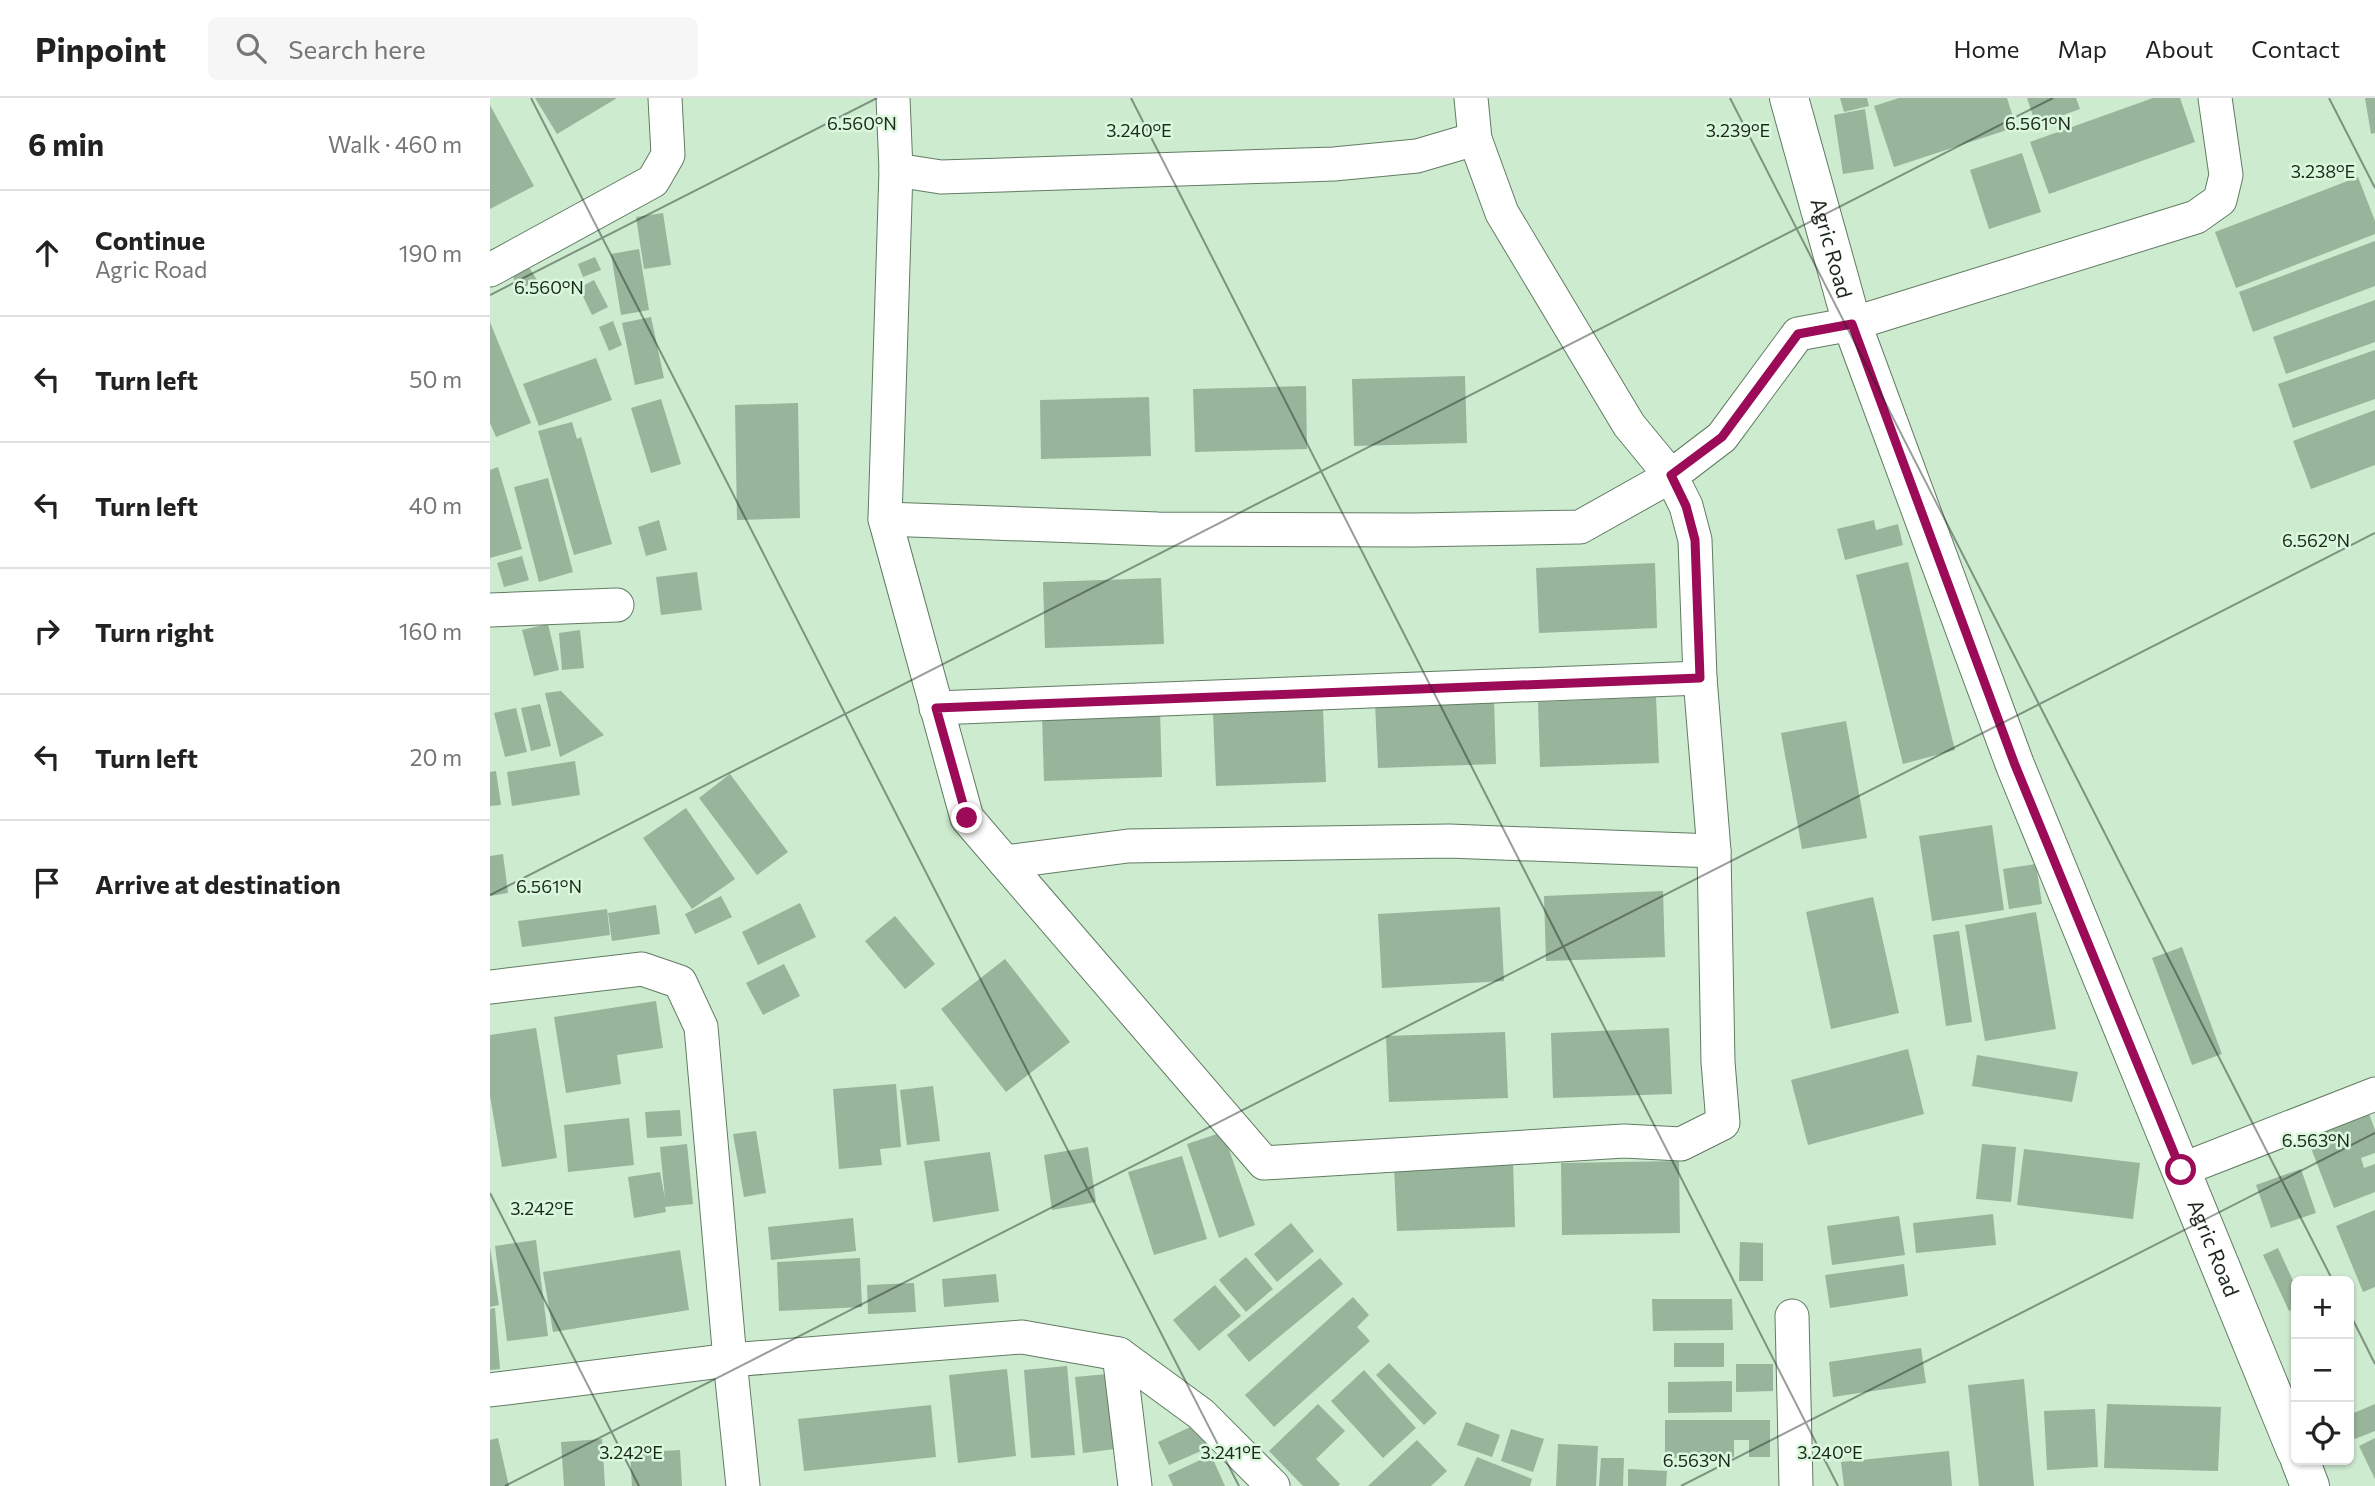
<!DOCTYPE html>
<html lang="en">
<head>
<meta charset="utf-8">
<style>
	body { margin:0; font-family:Commissioner,sans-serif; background:#f6f6f6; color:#222 }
	.controls { position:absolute; right:21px; bottom:21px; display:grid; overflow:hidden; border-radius:10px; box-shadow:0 2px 5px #0004 }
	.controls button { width:63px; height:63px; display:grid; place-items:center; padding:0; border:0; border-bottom:2px solid #e0e0e0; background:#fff; color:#222; font:35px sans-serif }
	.stop { position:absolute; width:21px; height:21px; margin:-16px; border:5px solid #9c0b58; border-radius:50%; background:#fff }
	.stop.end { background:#9c0b58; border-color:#fff; box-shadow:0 2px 7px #0008 }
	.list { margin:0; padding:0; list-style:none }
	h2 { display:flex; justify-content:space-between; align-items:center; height:91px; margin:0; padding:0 28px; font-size:30px }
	h2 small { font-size:23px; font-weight:400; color:#767676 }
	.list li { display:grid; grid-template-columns:46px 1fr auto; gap:21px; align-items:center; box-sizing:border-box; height:126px; padding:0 28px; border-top:2px solid #e0e0e0 }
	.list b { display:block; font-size:26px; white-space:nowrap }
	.list p { margin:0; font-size:23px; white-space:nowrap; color:#767676 }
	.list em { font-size:23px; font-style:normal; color:#767676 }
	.icon { flex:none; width:38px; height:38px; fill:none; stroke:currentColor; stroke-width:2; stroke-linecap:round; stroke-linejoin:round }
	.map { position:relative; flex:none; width:1885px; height:1388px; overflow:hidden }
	header { display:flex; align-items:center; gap:42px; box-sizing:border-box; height:98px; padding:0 35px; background:#fff; border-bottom:2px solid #e0e0e0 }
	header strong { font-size:33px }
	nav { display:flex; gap:38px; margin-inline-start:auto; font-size:24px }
	.search { width:490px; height:63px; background:#f6f6f6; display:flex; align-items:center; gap:18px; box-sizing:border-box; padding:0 24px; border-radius:10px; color:#767676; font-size:26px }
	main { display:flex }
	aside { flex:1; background:#fff }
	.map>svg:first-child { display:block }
	.building { fill:#98b49a }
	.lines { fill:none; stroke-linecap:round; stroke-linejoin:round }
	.minor-casing { stroke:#617c63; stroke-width:35 }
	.tertiary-casing { stroke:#617c63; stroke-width:40 }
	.minor { stroke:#fff; stroke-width:33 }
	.tertiary { stroke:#fff; stroke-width:38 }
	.route { stroke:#9c0b58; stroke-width:9 }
	.ticks { fill:none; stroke:#1d281d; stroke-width:2; stroke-opacity:0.45 }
	.labels { text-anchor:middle; stroke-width:5; stroke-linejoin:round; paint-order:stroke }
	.street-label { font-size:21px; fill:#1d281d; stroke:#daf8dc }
	.ticks-label { font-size:18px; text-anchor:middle; fill:#1d281d; stroke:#daf8dc; stroke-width:5; stroke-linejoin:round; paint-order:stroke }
</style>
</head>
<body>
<header>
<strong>Pinpoint</strong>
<div class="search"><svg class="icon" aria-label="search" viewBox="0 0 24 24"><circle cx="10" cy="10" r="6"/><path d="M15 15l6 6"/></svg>Search here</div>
<nav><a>Home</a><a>Map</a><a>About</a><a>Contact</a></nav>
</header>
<main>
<aside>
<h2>6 min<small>Walk · 460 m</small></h2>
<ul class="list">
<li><svg class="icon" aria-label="ahead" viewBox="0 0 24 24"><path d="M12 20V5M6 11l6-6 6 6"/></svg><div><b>Continue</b><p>Agric Road</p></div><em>190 m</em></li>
<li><svg class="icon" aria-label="left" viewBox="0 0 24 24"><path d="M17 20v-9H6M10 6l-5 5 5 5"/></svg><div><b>Turn left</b></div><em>50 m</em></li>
<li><svg class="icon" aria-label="left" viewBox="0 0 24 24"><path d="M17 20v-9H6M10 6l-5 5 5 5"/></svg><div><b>Turn left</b></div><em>40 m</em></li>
<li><svg class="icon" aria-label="right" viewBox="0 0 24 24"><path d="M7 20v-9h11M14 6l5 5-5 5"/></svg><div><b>Turn right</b></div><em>160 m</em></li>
<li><svg class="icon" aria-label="left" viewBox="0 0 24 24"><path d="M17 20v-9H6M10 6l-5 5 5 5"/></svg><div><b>Turn left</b></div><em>20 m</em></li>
<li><svg class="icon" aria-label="arrive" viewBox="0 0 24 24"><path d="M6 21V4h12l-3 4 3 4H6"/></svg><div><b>Arrive at destination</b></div></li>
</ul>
</aside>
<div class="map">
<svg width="1885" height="1388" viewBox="0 0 1885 1388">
	<rect width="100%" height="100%" fill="#cdebcf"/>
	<g class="building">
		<polygon points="45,0 127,0 67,36"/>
		<polygon points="1350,0 1377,0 1379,8 1354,14"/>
		<polygon points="1409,0 1517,0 1526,29 1404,69 1384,8"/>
		<polygon points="1537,0 1586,0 1590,11 1546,27"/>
		<polygon points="1663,0 1690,0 1705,44 1559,96 1540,44"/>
		<polygon points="1875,0 1885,0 1885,35 1881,36"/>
		<polygon points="0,7 44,88 0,111"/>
		<polygon points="1375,11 1384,71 1353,76 1344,17"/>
		<polygon points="1532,55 1551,114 1499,131 1480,72"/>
		<polygon points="1868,79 1885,123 1885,136 1746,190 1725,134"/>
		<polygon points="173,115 181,167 154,171 146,119"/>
		<polygon points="1885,143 1885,188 1763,234 1749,194"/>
		<polygon points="149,151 159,212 131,217 121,156"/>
		<polygon points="105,159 111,172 93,179 88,166"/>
		<polygon points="37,166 47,182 29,192 21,175"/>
		<polygon points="104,182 118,209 102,217 89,190"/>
		<polygon points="1885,202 1885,244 1796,276 1783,239"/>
		<polygon points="161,219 174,280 145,287 132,225"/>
		<polygon points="123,223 132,247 119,253 109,229"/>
		<polygon points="0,224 41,325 6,339 0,325"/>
		<polygon points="1885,252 1885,301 1803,330 1788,286"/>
		<polygon points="106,260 122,302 49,328 33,286"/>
		<polygon points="975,278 977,345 864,348 862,281"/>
		<polygon points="816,288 817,351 705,354 703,291"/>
		<polygon points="659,299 661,358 551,361 550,302"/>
		<polygon points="171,301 191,366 161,375 141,310"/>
		<polygon points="308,305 310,420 247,422 245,307"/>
		<polygon points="1885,312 1885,367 1821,391 1803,343"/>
		<polygon points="82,324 87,341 91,339 122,446 84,457 48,333"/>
		<polygon points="8,369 32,451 0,460 0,372"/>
		<polygon points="58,380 83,474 49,484 24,389"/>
		<polygon points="169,422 177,452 156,458 148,429"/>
		<polygon points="1384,422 1386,432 1408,426 1413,447 1355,462 1347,431"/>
		<polygon points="32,458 39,482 14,489 7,465"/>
		<polygon points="1418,464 1465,652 1413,666 1366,477"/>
		<polygon points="1165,465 1167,530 1049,535 1046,470"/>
		<polygon points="207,474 212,512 171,517 166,479"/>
		<polygon points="671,480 674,546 555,550 553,484"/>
		<polygon points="58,526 69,572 44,578 32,532"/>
		<polygon points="90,532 94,570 72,572 69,535"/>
		<polygon points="71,593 114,637 70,659 55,595"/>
		<polygon points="1166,599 1169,665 1050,669 1048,604"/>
		<polygon points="1004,600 1006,666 888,670 885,605"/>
		<polygon points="50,606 61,648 41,653 31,610"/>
		<polygon points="26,610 37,654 15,659 4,615"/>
		<polygon points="833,611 836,684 726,688 723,615"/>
		<polygon points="670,613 672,679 554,683 552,618"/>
		<polygon points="1356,623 1377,740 1312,751 1291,635"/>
		<polygon points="85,663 90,697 22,708 17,674"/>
		<polygon points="6,673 11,707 0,708 0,674"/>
		<polygon points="240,676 298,754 267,777 209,700"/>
		<polygon points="196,710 245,781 202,811 153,740"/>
		<polygon points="1502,727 1514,812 1442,823 1429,738"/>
		<polygon points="13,756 18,795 0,798 0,758"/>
		<polygon points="1546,766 1552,806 1519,811 1513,771"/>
		<polygon points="1173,793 1175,859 1056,863 1054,798"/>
		<polygon points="231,798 242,819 205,836 195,816"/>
		<polygon points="1383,799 1409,915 1341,931 1316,814"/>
		<polygon points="310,805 326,839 268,867 252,834"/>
		<polygon points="166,807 170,836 122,843 118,815"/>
		<polygon points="1010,809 1014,883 892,890 888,816"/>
		<polygon points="117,811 120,837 32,849 28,823"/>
		<polygon points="1546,814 1566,931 1495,943 1475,827"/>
		<polygon points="405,818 445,866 415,891 375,843"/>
		<polygon points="1469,833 1482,924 1456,928 1443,837"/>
		<polygon points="1692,849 1732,956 1702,967 1662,860"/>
		<polygon points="515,861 580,944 516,994 451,911"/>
		<polygon points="294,866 310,898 273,917 256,885"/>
		<polygon points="166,903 173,950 127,957 131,986 76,995 64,919"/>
		<polygon points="46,930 67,1060 12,1069 0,998 0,937"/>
		<polygon points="1179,930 1182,996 1063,1000 1061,935"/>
		<polygon points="1015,934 1018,1000 899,1004 896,938"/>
		<polygon points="1418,951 1434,1016 1318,1047 1301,982"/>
		<polygon points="1487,957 1588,974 1582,1004 1482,988"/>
		<polygon points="406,986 411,1049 390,1051 392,1067 349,1071 343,991"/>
		<polygon points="443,988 450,1043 417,1047 410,992"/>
		<polygon points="190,1012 192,1038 157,1040 155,1014"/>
		<polygon points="1878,1013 1885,1032 1885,1055 1871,1060 1874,1070 1885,1066 1885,1094 1844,1110 1816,1037"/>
		<polygon points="139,1020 144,1067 78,1074 74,1027"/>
		<polygon points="266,1033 276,1095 254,1099 243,1036"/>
		<polygon points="733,1034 765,1127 729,1140 697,1046"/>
		<polygon points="197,1046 203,1106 175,1109 176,1114 144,1120 138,1079 170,1074 175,1101 170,1049"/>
		<polygon points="1492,1046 1526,1049 1521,1104 1486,1101"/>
		<polygon points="598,1049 606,1104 562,1112 554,1057"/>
		<polygon points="1534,1051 1650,1065 1643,1121 1527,1107"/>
		<polygon points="500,1054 509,1113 443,1124 434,1063"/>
		<polygon points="692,1058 717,1141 664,1157 638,1074"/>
		<polygon points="1023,1063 1025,1129 907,1133 904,1068"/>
		<polygon points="1189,1063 1190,1135 1072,1137 1071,1065"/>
		<polygon points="1811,1071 1826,1115 1781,1130 1766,1087"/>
		<polygon points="1885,1112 1885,1189 1873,1194 1846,1128"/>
		<polygon points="1503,1116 1506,1147 1426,1155 1423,1125"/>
		<polygon points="1409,1118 1415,1157 1342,1167 1337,1128"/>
		<polygon points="363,1120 366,1153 281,1162 278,1129"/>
		<polygon points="801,1125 824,1153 787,1184 764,1156"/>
		<polygon points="46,1142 58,1238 17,1243 5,1148"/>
		<polygon points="1250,1144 1273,1145 1273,1183 1249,1183"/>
		<polygon points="0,1149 9,1207 0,1209"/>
		<polygon points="1788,1150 1806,1189 1806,1209 1799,1213 1773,1157"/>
		<polygon points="190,1152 199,1212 63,1234 53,1174"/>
		<polygon points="756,1159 783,1191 756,1214 729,1182"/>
		<polygon points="370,1160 372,1209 289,1213 287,1164"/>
		<polygon points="830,1160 853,1186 759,1264 737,1237"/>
		<polygon points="1414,1166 1418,1198 1340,1210 1335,1177"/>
		<polygon points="506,1176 509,1204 454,1209 452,1181"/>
		<polygon points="424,1185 426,1214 378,1216 377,1187"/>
		<polygon points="725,1187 751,1218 709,1253 683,1222"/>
		<polygon points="863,1199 879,1217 867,1229 880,1243 784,1329 755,1297"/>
		<polygon points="1162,1201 1242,1201 1243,1232 1163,1233"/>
		<polygon points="5,1210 10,1271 0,1272 0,1211"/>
		<rect x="1184" y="1245" width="50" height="24"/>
		<polygon points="1431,1250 1436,1285 1343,1299 1339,1264"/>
		<polygon points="899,1265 947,1315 934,1327 886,1277"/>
		<polygon points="1246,1266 1283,1266 1283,1293 1246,1294"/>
		<polygon points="577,1268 585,1357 541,1360 534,1272"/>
		<polygon points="517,1271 526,1358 468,1365 459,1277"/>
		<polygon points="874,1272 926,1330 893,1360 841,1303"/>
		<polygon points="617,1276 625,1351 593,1355 585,1279"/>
		<polygon points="1534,1281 1544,1388 1489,1388 1478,1287"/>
		<polygon points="1242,1283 1242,1314 1178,1315 1178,1284"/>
		<polygon points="828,1306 855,1333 826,1361 850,1386 848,1388 813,1388 779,1353"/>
		<polygon points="1617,1306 1731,1309 1728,1373 1614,1370"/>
		<polygon points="1885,1306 1885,1333 1865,1341 1859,1325 1859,1317"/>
		<polygon points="441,1307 446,1359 314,1373 308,1321"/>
		<polygon points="1605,1311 1608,1369 1557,1372 1554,1313"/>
		<polygon points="1175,1322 1280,1322 1280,1359 1259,1359 1259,1342 1244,1342 1244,1359 1175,1360"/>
		<polygon points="976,1324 1010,1337 1002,1359 967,1347"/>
		<polygon points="709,1325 720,1349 679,1367 668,1344"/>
		<polygon points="1021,1331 1054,1341 1043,1374 1011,1363"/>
		<polygon points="8,1340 19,1388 0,1388 0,1342"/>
		<polygon points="1885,1340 1885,1381 1869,1348"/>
		<polygon points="112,1341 115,1388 74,1388 71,1344"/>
		<polygon points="927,1342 957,1373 941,1388 878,1388"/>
		<polygon points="1068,1346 1108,1348 1106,1388 1066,1388"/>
		<polygon points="190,1352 192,1388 142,1388 140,1355"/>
		<polygon points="1459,1353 1462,1388 1354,1388 1351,1364"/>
		<polygon points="721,1357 735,1388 683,1388 678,1377"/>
		<polygon points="987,1359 1042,1381 1040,1388 974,1388"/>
		<polygon points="1111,1360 1134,1360 1133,1388 1109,1388"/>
		<polygon points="1138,1371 1177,1373 1176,1388 1138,1388"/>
	</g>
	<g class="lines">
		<defs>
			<g id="minor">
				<polyline points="403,0 406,72 395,421 477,720 774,1065 1134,1043 1191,1046 1233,1025 1228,964 1224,753 1210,580 1205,442 1196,408 1181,378 1139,327 1012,115 985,41 981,0"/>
				<polyline points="406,72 451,79 844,66 927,58 985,41"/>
				<polyline points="0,172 163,83 178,57 175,0"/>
				<polyline points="395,421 668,431 923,432 1090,429 1181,378 1232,339 1308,236 1362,226 1706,119 1730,102 1736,77 1725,0"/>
				<polyline points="0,512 127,507"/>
				<polyline points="446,610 1210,580"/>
				<polyline points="515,764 638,748 959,743 1224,753"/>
				<polyline points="0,889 152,871 190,884 211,929 240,1262 253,1388"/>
				<polyline points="1691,1072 1885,996"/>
				<polyline points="1302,1218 1306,1388"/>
				<polyline points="629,1256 645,1388"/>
				<polyline points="0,1292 240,1262 532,1239 629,1256 711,1316 783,1388"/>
			</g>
			<g id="tertiary">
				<path id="s1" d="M1299 0 1362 226 1525 667 1806 1353"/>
				<polyline points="1810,1362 1820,1388"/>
			</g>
		</defs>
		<use href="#minor" class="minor-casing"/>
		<use href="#tertiary" class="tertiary-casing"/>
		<use href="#minor" class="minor"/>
		<use href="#tertiary" class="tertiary"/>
	</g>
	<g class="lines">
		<polyline class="route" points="477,720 446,610 1210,580 1205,442 1196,408 1181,377 1232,339 1308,236 1362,226 1525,667 1691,1072"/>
	</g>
	<path class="ticks" d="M41 0 749 1388M641 0 1348 1388M1240 0 1843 1183M1839 0 1885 90M0 197 387 0M0 797 1563 0M0 1095 149 1388M1859 1214 1885 1266M15 1388 1885 435M1191 1388 1885 1035"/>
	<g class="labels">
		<g class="street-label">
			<text dy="7" stroke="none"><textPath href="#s1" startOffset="156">Agric Road</textPath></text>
			<text dy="7" stroke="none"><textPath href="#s1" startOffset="1227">Agric Road</textPath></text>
		</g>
	</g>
	<g class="ticks-label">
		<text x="372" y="32">6.560°N</text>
		<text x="1548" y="32">6.561°N</text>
		<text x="649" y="39">3.240°E</text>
		<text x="1248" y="39">3.239°E</text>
		<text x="1833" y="80">3.238°E</text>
		<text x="59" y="196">6.560°N</text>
		<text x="1826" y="449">6.562°N</text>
		<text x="59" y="795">6.561°N</text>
		<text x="1826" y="1049">6.563°N</text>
		<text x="52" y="1117">3.242°E</text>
		<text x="141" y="1361">3.242°E</text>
		<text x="741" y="1361">3.241°E</text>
		<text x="1340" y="1361">3.240°E</text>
		<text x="1207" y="1369">6.563°N</text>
	</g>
</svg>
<div class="controls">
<button>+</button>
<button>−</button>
<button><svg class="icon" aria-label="locate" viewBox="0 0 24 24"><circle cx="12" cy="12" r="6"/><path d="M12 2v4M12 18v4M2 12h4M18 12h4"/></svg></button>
</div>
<div class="stop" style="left:1691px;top:1072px"></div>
<div class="stop end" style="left:477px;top:720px"></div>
</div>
</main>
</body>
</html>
